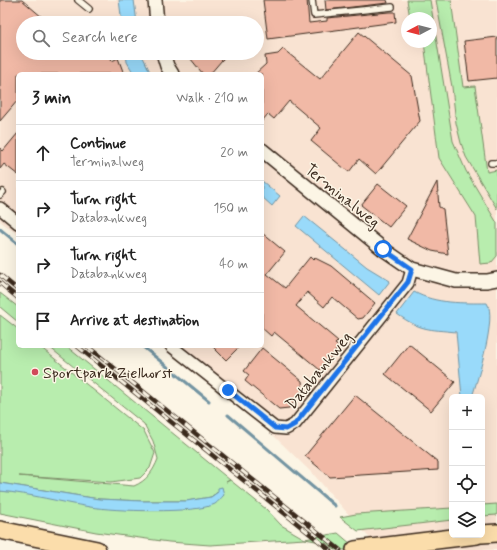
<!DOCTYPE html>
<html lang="en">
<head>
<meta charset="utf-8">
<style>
	body { margin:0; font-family:Mynerve,sans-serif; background:#f6f6f6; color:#222 }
	.controls { position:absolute; right:12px; bottom:12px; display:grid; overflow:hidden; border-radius:6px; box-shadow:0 4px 16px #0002 }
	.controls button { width:36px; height:36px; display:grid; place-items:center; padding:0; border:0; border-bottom:1px solid #e0e0e0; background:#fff; color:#222; font:20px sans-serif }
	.compass { position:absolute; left:401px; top:12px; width:36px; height:36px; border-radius:50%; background:#fff; box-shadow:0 4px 16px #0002; rotate:263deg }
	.stop { position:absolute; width:12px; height:12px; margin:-9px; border:3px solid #1a73e8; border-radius:50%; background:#fff }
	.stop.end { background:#1a73e8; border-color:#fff; box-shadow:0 1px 4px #0008 }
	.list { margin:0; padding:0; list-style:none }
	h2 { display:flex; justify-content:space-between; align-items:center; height:52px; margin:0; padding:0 16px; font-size:17px }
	h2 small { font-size:13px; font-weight:400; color:#767676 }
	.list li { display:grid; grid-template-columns:26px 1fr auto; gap:12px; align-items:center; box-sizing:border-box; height:56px; padding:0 16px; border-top:1px solid #e0e0e0 }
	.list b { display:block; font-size:15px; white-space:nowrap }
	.list p { margin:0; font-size:13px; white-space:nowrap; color:#767676 }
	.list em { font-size:13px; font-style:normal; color:#767676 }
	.icon { flex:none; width:22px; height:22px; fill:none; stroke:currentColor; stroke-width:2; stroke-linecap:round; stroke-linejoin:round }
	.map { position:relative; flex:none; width:497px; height:550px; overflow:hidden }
	.search { position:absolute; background:#fff; box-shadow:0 4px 16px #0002; left:16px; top:16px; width:248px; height:44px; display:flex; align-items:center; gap:10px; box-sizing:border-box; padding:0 14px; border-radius:22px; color:#767676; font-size:15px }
	.panel { position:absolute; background:#fff; box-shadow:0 4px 16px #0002; left:16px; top:72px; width:248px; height:276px; border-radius:6px }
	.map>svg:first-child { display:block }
	.built { fill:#f9e3d2; fill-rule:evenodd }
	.green { fill:#b8edae; stroke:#7a8c66 }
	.water { fill:#99dafa; stroke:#7394a2 }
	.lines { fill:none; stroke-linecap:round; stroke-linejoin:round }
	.stream { stroke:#7394a2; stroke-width:3 }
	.building { fill:#f1b9a6; stroke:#3b2a1e }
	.service-casing { stroke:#3b2a1e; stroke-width:8 }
	.minor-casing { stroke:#3b2a1e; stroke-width:14 }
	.tertiary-casing { stroke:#3b2a1e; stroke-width:16 }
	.primary-casing { stroke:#3b2a1e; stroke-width:20 }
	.service { stroke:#fcf5e5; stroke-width:5.5 }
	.minor { stroke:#fcf5e5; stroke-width:11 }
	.tertiary { stroke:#fcf5e5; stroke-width:13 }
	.primary { stroke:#fbddab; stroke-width:17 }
	.rail-casing { stroke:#3b2a1e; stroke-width:4.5 }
	.rail { stroke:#fcf5e5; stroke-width:3; stroke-dasharray:9; stroke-linecap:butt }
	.route { stroke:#1a73e8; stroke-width:5 }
	.poi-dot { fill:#d1495b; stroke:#fcf5e5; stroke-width:1.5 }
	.labels { text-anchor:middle; stroke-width:3; stroke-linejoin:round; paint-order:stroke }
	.street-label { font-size:16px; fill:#3b2a1e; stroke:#fcf5e5 }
	.poi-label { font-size:16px; fill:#3b2a1e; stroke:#fcf5e5; text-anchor:start }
</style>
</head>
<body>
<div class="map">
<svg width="497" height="550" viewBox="0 0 497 550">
	<rect width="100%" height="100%" fill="#fcf5e5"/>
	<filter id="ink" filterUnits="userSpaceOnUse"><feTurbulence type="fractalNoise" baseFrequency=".025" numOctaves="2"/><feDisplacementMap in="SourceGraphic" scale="8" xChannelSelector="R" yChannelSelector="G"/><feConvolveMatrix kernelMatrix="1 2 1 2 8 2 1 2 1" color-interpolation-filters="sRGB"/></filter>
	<g filter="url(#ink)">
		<path class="built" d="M0 0H497V550H380L314 475 274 436 160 346H262V74H18V235L0 221ZM407 18H431V42H407ZM23 23H257V53H23ZM452 397H482V535H452Z"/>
		<g class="green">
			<polygon points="407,0 430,0 453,141 466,171 497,223 497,256 491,263 480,264 476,217 439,158 424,42 431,42 431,18 410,18"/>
			<polygon points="436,0 451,0 463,87 475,86 487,172 497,170 497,209 466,157 461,143 456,123 452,87"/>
			<polygon points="0,293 18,307 18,322 0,307"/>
			<path d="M0 315 18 329V346H39L144 431 155 453 150 468 140 478 111 482 19 476 134 486C146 481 153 472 158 459L153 441 144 424 48 346H66L230 480 226 482 230 480 266 509 281 525 305 539 338 533 358 550H335L326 543 305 539 210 545 169 542 96 532 0 513V491L195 508 218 492 211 497 186 501H142L99 499 0 483Z"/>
			<polygon points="497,504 497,515 482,516 482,505"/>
			<polygon points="452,508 452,520 358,531 340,517 356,514"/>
		</g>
		<g class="water">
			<polygon points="119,0 134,0 137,23 122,23"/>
			<polygon points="126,53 141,53 151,74 134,74 127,62"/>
			<polygon points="262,181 280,196 272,206 262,197"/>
			<polygon points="304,216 367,267 390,281 379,295 296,226"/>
			<path d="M414 292C436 304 463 303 487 303 497 317 478 378 472 397H462L456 332C428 329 421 331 397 314Z"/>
			<path d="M0 483 99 499 142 501H186L211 497 218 492V488L222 487 224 495C221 498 218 502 215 504 195 514 114 511 90 507 60 502 31 494 0 491Z"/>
		</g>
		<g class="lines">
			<g class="stream">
				<polyline points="0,229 18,244"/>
				<polyline points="142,346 209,401"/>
				<polyline points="228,415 335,506"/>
			</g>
		</g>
		<g class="building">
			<polygon points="0,0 22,0 49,23 23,23 23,53 109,53 112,61 118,58 124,74 18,74 18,100 0,121"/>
			<polygon points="263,0 307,0 309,23 327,21 327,18 389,12 395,12 396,22 268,39"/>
			<polygon points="325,0 387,0 388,3 326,10"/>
			<polygon points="359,32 412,76 420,121 376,174 359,159 349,172 340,165 311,141 321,128 289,101 274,119 268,114 262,121 262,74 255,74 266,64 265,56 278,54 283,49 320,79"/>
			<polygon points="497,37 497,78 469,81 464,41"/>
			<polygon points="186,53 228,53 210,74 203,74"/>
			<polygon points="18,133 18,175 4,164 0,169 0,148 3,151"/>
			<polygon points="437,182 439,207 443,209 448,254 432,251 407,239"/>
			<polygon points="378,184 406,206 389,227 361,205"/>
			<polygon points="262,233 285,252 267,274 285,288 310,257 313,260 315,258 331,266 375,303 363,318 358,319 332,297 324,307 307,292 296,306 338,341 335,344 339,347 320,370 274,332 271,336 262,328"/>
			<polygon points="409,344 455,382 431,411 385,374"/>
			<polygon points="212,346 240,346 226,360"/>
			<polygon points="262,348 302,381 303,391 289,408 279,409 245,381 249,375 244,371"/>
			<polygon points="355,395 438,462 438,470 330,477 305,456"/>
		</g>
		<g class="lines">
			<defs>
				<g id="service">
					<polyline points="78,0 89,9"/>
					<polyline points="312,0 314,15 392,7"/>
					<polyline points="491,163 497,163"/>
					<polyline points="0,195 3,192"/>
				</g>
				<g id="minor">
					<polyline points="0,208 18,223"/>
					<polyline points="171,346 275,428 286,429 295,424 408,283 412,269"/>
				</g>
				<g id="tertiary">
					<polyline points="155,0 157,23"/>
					<polyline points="163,53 167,66 172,74"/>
					<polyline points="262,150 383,249 412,269 456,281 487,281 497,279"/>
				</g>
				<g id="primary">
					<polyline points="0,530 97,550"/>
					<polyline points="482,534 497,533"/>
					<polyline points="355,550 477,535"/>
				</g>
			</defs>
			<use href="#service" class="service-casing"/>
			<use href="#minor" class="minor-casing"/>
			<use href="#tertiary" class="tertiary-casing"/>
			<use href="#primary" class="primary-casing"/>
			<use href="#service" class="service"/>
			<use href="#minor" class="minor"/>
			<use href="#tertiary" class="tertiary"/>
			<use href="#primary" class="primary"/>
			<defs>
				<g id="rail">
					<polyline points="0,275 18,290"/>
					<polyline points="0,283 18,298"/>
					<polyline points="77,346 330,550"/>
					<polyline points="87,346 340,550"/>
				</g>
			</defs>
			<use href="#rail" class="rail-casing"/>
			<use href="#rail" class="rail"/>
		</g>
	</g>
	<g class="lines" filter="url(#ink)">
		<polyline class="route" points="228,390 275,428 286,429 295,424 408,282 412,269 383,249"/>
	</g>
	<circle class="poi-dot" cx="35" cy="372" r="4"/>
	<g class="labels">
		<g class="street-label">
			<text transform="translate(343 195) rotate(39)" y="6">Terminalweg</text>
			<text transform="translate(318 370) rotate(-51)" y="6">Databankweg</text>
		</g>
		<g class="poi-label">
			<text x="43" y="378">Sportpark Zielhorst</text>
		</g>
	</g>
</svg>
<div class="controls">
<button>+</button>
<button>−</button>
<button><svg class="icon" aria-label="locate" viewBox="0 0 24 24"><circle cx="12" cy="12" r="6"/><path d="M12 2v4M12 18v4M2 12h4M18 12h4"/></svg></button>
<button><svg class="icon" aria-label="layers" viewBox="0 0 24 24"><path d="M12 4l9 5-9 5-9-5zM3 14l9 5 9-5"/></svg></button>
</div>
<svg class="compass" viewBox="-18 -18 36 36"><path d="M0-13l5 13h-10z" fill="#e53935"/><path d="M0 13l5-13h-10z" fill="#767676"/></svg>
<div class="stop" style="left:383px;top:249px"></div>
<div class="stop end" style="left:228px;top:390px"></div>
<div class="search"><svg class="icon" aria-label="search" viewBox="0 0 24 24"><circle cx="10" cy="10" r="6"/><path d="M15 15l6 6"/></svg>Search here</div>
<section class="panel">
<h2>3 min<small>Walk · 210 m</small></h2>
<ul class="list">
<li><svg class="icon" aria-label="ahead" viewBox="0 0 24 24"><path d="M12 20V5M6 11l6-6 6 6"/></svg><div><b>Continue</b><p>Terminalweg</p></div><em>20 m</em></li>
<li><svg class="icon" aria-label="right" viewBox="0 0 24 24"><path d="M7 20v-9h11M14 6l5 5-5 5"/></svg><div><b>Turn right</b><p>Databankweg</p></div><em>150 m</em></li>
<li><svg class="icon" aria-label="right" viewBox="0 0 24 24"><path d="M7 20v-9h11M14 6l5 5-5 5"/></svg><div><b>Turn right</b><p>Databankweg</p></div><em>40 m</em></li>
<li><svg class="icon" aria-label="arrive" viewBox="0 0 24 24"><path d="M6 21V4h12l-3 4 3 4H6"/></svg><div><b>Arrive at destination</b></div></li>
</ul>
</section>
</div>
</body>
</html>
